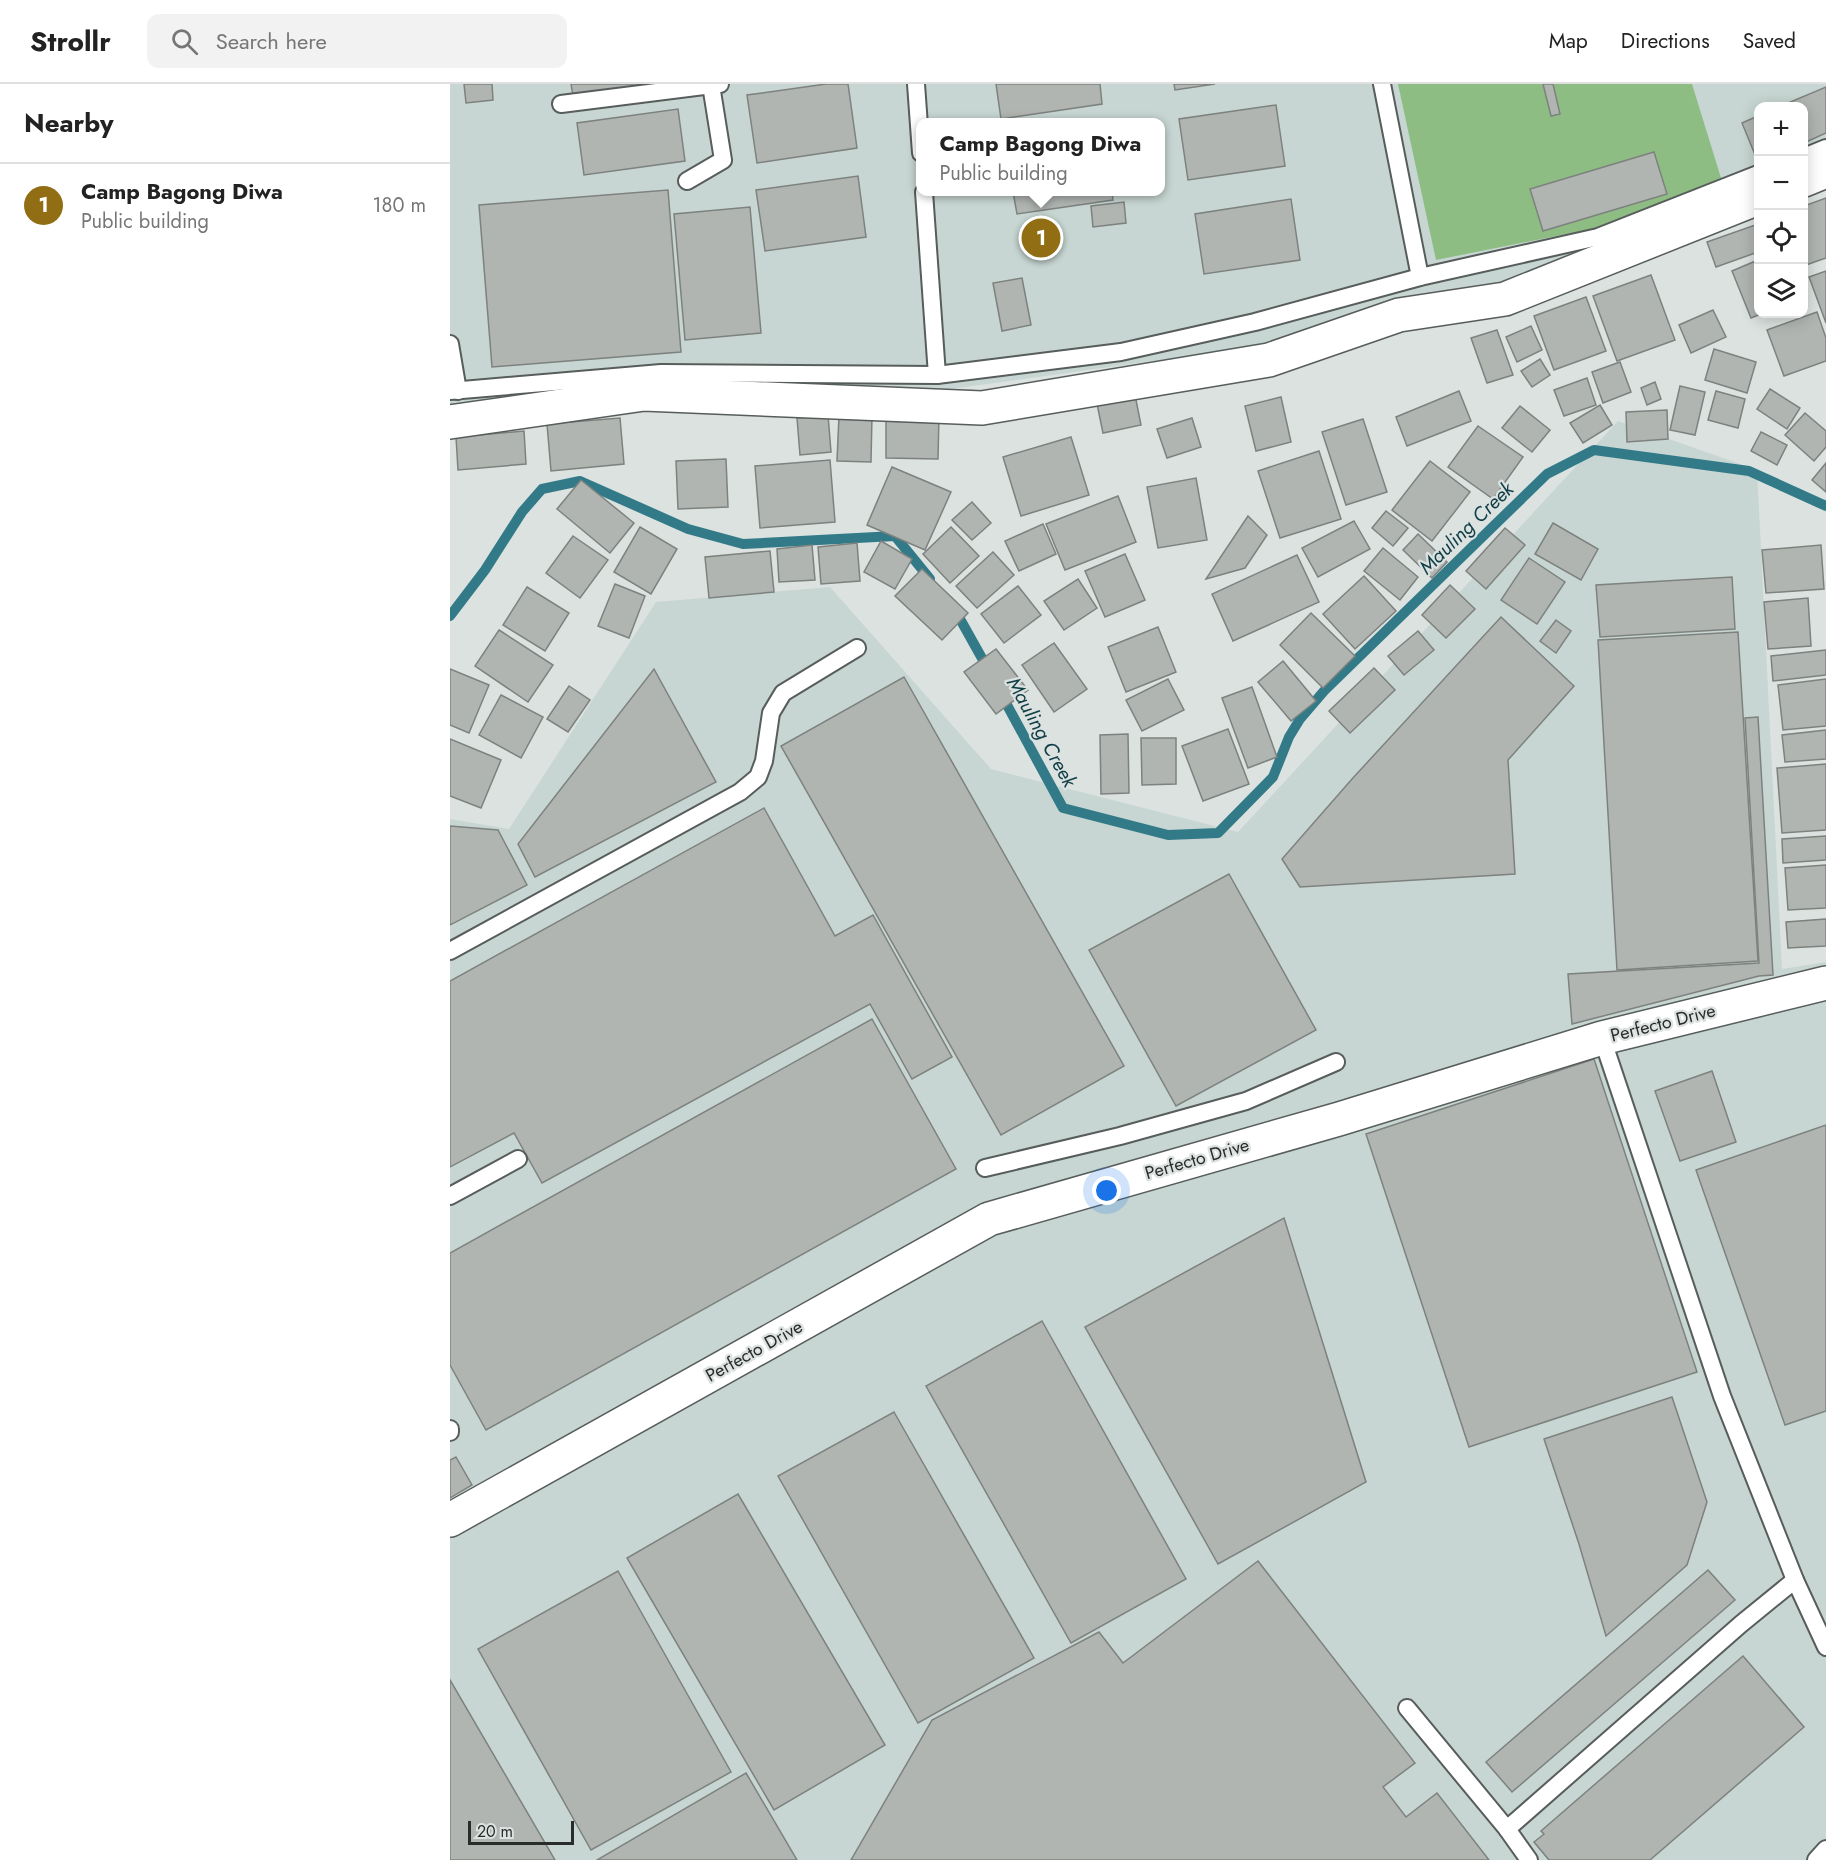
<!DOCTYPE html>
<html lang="en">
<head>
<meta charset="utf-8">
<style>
	body { margin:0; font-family:Jost,sans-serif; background:#f2f2f2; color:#222 }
	.controls { position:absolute; right:18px; top:18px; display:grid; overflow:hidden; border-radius:12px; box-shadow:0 3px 15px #0003 }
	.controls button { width:54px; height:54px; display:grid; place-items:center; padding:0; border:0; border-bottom:2px solid #e0e0e0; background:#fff; color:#222; font:30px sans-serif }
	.scale { position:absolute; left:18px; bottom:15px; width:106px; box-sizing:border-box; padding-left:6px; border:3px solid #2a2c2b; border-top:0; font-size:16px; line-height:21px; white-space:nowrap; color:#2a2c2b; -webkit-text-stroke:4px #dce2e0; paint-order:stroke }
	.you { position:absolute; left:657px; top:1107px; width:21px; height:21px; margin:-15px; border:4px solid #fff; border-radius:50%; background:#1a73e8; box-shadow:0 0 0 9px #1a73e833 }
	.badge { display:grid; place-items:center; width:39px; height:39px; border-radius:50%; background:#916e13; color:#fff; font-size:20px; font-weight:700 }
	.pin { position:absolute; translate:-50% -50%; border:3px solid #fff; box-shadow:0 2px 6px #0006 }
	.popup { position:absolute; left:466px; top:34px; width:249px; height:78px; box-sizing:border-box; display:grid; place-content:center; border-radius:12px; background:#fff; filter:drop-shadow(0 2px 4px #0005); font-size:20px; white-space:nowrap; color:#767676 }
	.popup b { font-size:22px; color:#222 }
	.popup::after { content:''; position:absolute; left:50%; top:100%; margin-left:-12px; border:12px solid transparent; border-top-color:#fff }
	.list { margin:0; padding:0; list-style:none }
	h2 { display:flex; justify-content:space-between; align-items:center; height:78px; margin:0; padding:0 24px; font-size:26px }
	h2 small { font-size:20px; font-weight:400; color:#767676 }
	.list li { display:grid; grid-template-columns:39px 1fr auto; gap:18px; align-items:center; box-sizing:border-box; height:84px; padding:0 24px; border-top:2px solid #e0e0e0 }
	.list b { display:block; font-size:22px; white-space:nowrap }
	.list p { margin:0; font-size:20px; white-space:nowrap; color:#767676 }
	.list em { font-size:20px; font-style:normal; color:#767676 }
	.icon { flex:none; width:33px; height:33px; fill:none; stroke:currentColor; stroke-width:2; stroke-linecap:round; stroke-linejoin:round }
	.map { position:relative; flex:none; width:1376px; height:1776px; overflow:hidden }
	header { display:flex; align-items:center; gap:36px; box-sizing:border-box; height:84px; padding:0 30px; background:#fff; border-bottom:2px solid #e0e0e0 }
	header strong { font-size:28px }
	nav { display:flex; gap:33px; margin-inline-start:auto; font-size:21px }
	.search { width:420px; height:54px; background:#f2f2f2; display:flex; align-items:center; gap:15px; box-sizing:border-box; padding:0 21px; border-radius:12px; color:#767676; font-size:22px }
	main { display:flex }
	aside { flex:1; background:#fff }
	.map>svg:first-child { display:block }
	.built { fill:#c7d6d2; fill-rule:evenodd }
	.green { fill:#8ebd84 }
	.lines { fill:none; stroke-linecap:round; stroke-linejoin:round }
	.stream { stroke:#327a88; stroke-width:10 }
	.building { fill:#b0b5b2; stroke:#7d827f; stroke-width:1.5 }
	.service-casing { stroke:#575d5b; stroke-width:20 }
	.minor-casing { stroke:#575d5b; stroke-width:36 }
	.service { stroke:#fff; stroke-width:16 }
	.minor { stroke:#fff; stroke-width:33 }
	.labels { text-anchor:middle; stroke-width:4.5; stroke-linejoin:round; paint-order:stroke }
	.street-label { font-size:18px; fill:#2a2c2b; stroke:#dce2e0 }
	.water-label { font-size:20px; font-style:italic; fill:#103e47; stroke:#dce2e0 }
</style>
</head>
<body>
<header>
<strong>Strollr</strong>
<div class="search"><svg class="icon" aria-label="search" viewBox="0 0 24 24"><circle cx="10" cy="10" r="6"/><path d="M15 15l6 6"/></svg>Search here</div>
<nav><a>Map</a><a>Directions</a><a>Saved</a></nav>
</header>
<main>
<aside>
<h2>Nearby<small></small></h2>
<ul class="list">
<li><span class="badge">1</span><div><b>Camp Bagong Diwa</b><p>Public building</p></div><em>180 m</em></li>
</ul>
</aside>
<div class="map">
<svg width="1376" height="1776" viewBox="0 0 1376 1776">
	<rect width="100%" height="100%" fill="#dce2e0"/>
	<g class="built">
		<path d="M0 0H1376V78L1354 87V22H1308V104L1055 203 832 259 501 305 364 300 197 299 0 322ZM471 39H711V108H471Z"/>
		<polygon points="1168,337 1307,386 1332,885 1376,878 1376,1776 0,1776 0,735 59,745 206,518 380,503 541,685 788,748"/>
	</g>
	<polygon class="green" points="948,0 1242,0 1271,94 1152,143 986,176"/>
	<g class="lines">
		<g class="stream">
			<polyline points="505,526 538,585"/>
			<polyline points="0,532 35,486 72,428 92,405 130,397 238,445 293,460 445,452 480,495"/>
			<polyline points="551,610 613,724 718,751 768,749 823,693 839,653 850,635 874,607 1097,390 1144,366 1299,387 1376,422"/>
		</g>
	</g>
	<g class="building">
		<polygon points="14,0 42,0 43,16 16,19"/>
		<polygon points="121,0 210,0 123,12"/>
		<polygon points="376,0 398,0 407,64 307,79 297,11"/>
		<polygon points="546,0 650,0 652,20 551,35"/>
		<polygon points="724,0 765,0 725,6"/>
		<polygon points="1093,0 1103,0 1110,30 1101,32"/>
		<polygon points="1376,3 1376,49 1354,59 1354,22 1331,22"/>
		<polygon points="826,21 835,82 738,96 729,35"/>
		<polygon points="228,25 235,77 134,91 127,39"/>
		<polygon points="1308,32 1308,78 1292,39"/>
		<polygon points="1204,68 1217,110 1093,147 1080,105"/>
		<polygon points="408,92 416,153 315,167 306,106"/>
		<polygon points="218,106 231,268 42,283 29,121"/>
		<polygon points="563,108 662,108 663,116 567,130"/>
		<polygon points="1376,114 1376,174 1356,181 1354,175 1354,122"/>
		<polygon points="841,115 850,176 754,190 745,130"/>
		<polygon points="674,118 676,139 643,143 641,122"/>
		<polygon points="300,123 311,249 235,256 224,130"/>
		<polygon points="1308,140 1308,168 1266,183 1257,158"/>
		<polygon points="1308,176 1308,230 1311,230 1301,234 1282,187"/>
		<polygon points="1376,187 1376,239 1359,193"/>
		<polygon points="1201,191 1225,256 1167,277 1143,212"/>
		<polygon points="572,194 581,241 552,247 543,199"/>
		<polygon points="1136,213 1156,267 1104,286 1084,232"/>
		<polygon points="1263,226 1276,253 1241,269 1229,241"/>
		<polygon points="1367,228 1376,254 1376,277 1334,292 1317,246"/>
		<polygon points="1081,242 1092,266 1067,278 1056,253"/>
		<polygon points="1047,246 1063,291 1037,299 1021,254"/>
		<polygon points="1264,265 1306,278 1297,309 1255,296"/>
		<polygon points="1090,275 1100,291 1082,303 1071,287"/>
		<polygon points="1170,278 1181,308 1153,319 1142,288"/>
		<polygon points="1137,294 1146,321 1114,332 1104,306"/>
		<polygon points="1205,298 1211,315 1197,321 1191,304"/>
		<polygon points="1230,302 1255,308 1245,351 1220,346"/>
		<polygon points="1320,305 1350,324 1337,345 1307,325"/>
		<polygon points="1009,307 1021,337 957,362 946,333"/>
		<polygon points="1266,307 1295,315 1288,344 1258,336"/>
		<polygon points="685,311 691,341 653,349 647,320"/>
		<polygon points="831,313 841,358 806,367 795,322"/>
		<polygon points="1150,321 1162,341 1133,359 1120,339"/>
		<polygon points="1070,322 1100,346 1082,368 1052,344"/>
		<polygon points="1217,326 1218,355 1177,358 1176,328"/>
		<polygon points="1355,329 1376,347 1376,363 1364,377 1335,351"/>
		<polygon points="436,330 489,331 488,375 436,374"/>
		<polygon points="378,331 381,368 350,371 347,334"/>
		<polygon points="389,332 422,332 421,378 387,377"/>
		<polygon points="170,334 174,380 101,387 97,340"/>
		<polygon points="742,334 751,363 717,374 707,345"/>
		<polygon points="913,335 937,408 896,421 872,348"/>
		<polygon points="1028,342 1073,373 1043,415 998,383"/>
		<polygon points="74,347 76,380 8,386 6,353"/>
		<polygon points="1311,348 1337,361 1327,381 1301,367"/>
		<polygon points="621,353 639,411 571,432 553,373"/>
		<polygon points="869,367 891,435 830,454 808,387"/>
		<polygon points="276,375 278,423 228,425 226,377"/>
		<polygon points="380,376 385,438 310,444 305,382"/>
		<polygon points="980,377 1020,408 982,457 942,426"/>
		<polygon points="1376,379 1376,408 1362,396"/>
		<polygon points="442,383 501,408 475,466 417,441"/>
		<polygon points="746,394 757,456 708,464 697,403"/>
		<polygon points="131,396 184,439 160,469 107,425"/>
		<polygon points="668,412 686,458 615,486 596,440"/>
		<polygon points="522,418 541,439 522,456 502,436"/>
		<polygon points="936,427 958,444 943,462 922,444"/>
		<polygon points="798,432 817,451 795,484 756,495"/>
		<polygon points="904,437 920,465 868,493 852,464"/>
		<polygon points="1103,439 1148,465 1131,496 1085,470"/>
		<polygon points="593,440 606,470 569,487 555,457"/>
		<polygon points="190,443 227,465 201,510 164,488"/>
		<polygon points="501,443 529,472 500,499 473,470"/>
		<polygon points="1055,444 1075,461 1036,505 1016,487"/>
		<polygon points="968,450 997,478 982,494 953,466"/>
		<polygon points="123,452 158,476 130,514 96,489"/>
		<polygon points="431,457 462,475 445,505 414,488"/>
		<polygon points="407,459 410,497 371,500 368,463"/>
		<polygon points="362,461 365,496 329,498 327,465"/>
		<polygon points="1371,461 1374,505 1316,509 1312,466"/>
		<polygon points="933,464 968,493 950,516 914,487"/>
		<polygon points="320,467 324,508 259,514 255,473"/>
		<polygon points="543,468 564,491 527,524 506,502"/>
		<polygon points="675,470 695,516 655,533 635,487"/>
		<polygon points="847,471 869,518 783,557 762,510"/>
		<polygon points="1079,474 1115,498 1087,540 1051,516"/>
		<polygon points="472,485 518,529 492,556 445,512"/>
		<polygon points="914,492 946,527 905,565 873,530"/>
		<polygon points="1282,493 1285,545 1150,553 1146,501"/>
		<polygon points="628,495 647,524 614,546 594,517"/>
		<polygon points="165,500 195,512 179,554 148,542"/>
		<polygon points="1000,501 1025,525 996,554 972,531"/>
		<polygon points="568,502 591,531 554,559 531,530"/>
		<polygon points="77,503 119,529 95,567 53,541"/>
		<polygon points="1358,514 1361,562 1318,565 1314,518"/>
		<polygon points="861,529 905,572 873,604 830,561"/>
		<polygon points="1051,533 1124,602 1058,676 1065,790 850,803 832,775 902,695"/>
		<polygon points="1106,536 1121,547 1106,569 1090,557"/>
		<polygon points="708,543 726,588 676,608 658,563"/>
		<polygon points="49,546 103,581 78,618 25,582"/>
		<polygon points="968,547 984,566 954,591 938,572"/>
		<polygon points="1288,548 1308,877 1167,886 1148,556"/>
		<polygon points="604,559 637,605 604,628 572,581"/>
		<polygon points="546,565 578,606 546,630 514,588"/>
		<polygon points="1376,566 1376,591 1323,597 1321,572"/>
		<polygon points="833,577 866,617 841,637 808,598"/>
		<polygon points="924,584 945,606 900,649 879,627"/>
		<polygon points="0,585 39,601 19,649 0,641"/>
		<polygon points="204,585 266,698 85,793 68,760"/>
		<polygon points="454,593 674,982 551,1051 331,662"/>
		<polygon points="718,595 734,626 692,647 676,616"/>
		<polygon points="1376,595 1376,642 1333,646 1328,601"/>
		<polygon points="119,602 140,616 118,648 97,635"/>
		<polygon points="802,603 827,673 798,684 772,614"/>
		<polygon points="51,611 93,633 71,674 29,651"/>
		<polygon points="1308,633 1323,891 1309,892 1122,940 1118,890 1309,879 1295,634"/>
		<polygon points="778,645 799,700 753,717 732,662"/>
		<polygon points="1376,646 1376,675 1335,678 1332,651"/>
		<polygon points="678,650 679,709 651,710 650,651"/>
		<polygon points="691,654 726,654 726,700 692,701"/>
		<polygon points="0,655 51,676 31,724 0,712"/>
		<polygon points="1376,680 1376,746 1332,749 1327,684"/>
		<polygon points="314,724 385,852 423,831 502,973 462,995 420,920 92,1099 64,1049 0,1083 0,897"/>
		<polygon points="0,742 48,746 77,801 0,841"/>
		<polygon points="1376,752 1376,776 1333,779 1332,755"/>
		<polygon points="1376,781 1376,824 1338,826 1335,784"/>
		<polygon points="779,790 866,946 726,1022 639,866"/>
		<polygon points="1376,835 1376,862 1338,864 1336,838"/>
		<polygon points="422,935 506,1085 36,1346 0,1281 0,1169"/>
		<polygon points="1144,975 1247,1288 1019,1363 916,1050"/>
		<polygon points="1262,987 1286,1058 1230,1077 1205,1007"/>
		<polygon points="1376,1041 1376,1327 1335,1341 1246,1086"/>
		<polygon points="834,1134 916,1398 768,1480 635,1243"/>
		<polygon points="592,1237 736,1495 621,1559 476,1302"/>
		<polygon points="1222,1313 1257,1418 1237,1481 1156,1552 1129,1460 1094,1355"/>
		<polygon points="444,1328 584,1574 468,1639 328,1392"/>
		<polygon points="6,1373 22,1401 0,1414 0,1376"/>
		<polygon points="288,1410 435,1661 324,1726 177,1474"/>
		<polygon points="808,1477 965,1679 933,1703 956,1733 987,1709 1039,1776 401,1776 482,1636 649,1548 673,1579"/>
		<polygon points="1258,1486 1285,1516 1062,1708 1036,1678"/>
		<polygon points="168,1487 281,1688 141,1766 28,1565"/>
		<polygon points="1293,1572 1354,1643 1200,1776 1099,1776 1084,1758 1094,1750 1091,1747"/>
		<polygon points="0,1596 105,1776 0,1776"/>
		<polygon points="296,1689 347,1776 147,1776"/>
	</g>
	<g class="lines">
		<defs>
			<g id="service">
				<polyline points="466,0 471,69"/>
				<polyline points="932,0 970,193"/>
				<polyline points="111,20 270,0"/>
				<polyline points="1354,73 1376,64"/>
				<polyline points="237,97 273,76 261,1"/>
				<polyline points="474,108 487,291"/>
				<polyline points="0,260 8,307"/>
				<polyline points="0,307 211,289 487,291 671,268 805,238 970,193 1148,153 1308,90"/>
				<polyline points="0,867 290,708 308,693 314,677 321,629 333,609 407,564"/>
				<polyline points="1152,954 1272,1312 1345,1496 1376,1563"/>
				<polyline points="535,1084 670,1052 796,1017 886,978"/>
				<polyline points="0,1112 68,1075"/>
				<polyline points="0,1345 0,1348"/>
				<polyline points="957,1624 1057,1745 1079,1776"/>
				<polyline points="1057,1745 1291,1540 1345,1496"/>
				<polyline points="1366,1776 1376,1765"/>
			</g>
			<g id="minor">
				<polyline points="1354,96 1376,87"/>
				<polyline points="0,338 194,310 532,324 819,276 949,231 1055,215 1308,114"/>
				<polyline points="0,1436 539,1135 889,1035 1152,954 1376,899"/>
			</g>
		</defs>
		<use href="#service" class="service-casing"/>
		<use href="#minor" class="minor-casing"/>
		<use href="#service" class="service"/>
		<use href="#minor" class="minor"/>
	</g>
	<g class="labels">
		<g class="street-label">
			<text transform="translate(1213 939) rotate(-14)" y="6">Perfecto Drive</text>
			<text transform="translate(747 1075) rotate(-16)" y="6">Perfecto Drive</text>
			<text transform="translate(304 1267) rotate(-29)" y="6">Perfecto Drive</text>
		</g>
		<g class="water-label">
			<text transform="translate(1016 444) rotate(-44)" y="7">Mauling Creek</text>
			<text transform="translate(592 648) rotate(61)" y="7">Mauling Creek</text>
		</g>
	</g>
</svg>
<div class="controls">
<button>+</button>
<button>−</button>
<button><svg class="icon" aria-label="locate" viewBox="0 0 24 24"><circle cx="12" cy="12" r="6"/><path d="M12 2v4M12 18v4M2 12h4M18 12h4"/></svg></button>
<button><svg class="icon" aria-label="layers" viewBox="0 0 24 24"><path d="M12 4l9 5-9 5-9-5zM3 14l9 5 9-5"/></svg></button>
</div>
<div class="scale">20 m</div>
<div class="you"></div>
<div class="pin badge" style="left:591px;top:154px">1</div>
<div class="popup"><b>Camp Bagong Diwa</b>Public building</div>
</div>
</main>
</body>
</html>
